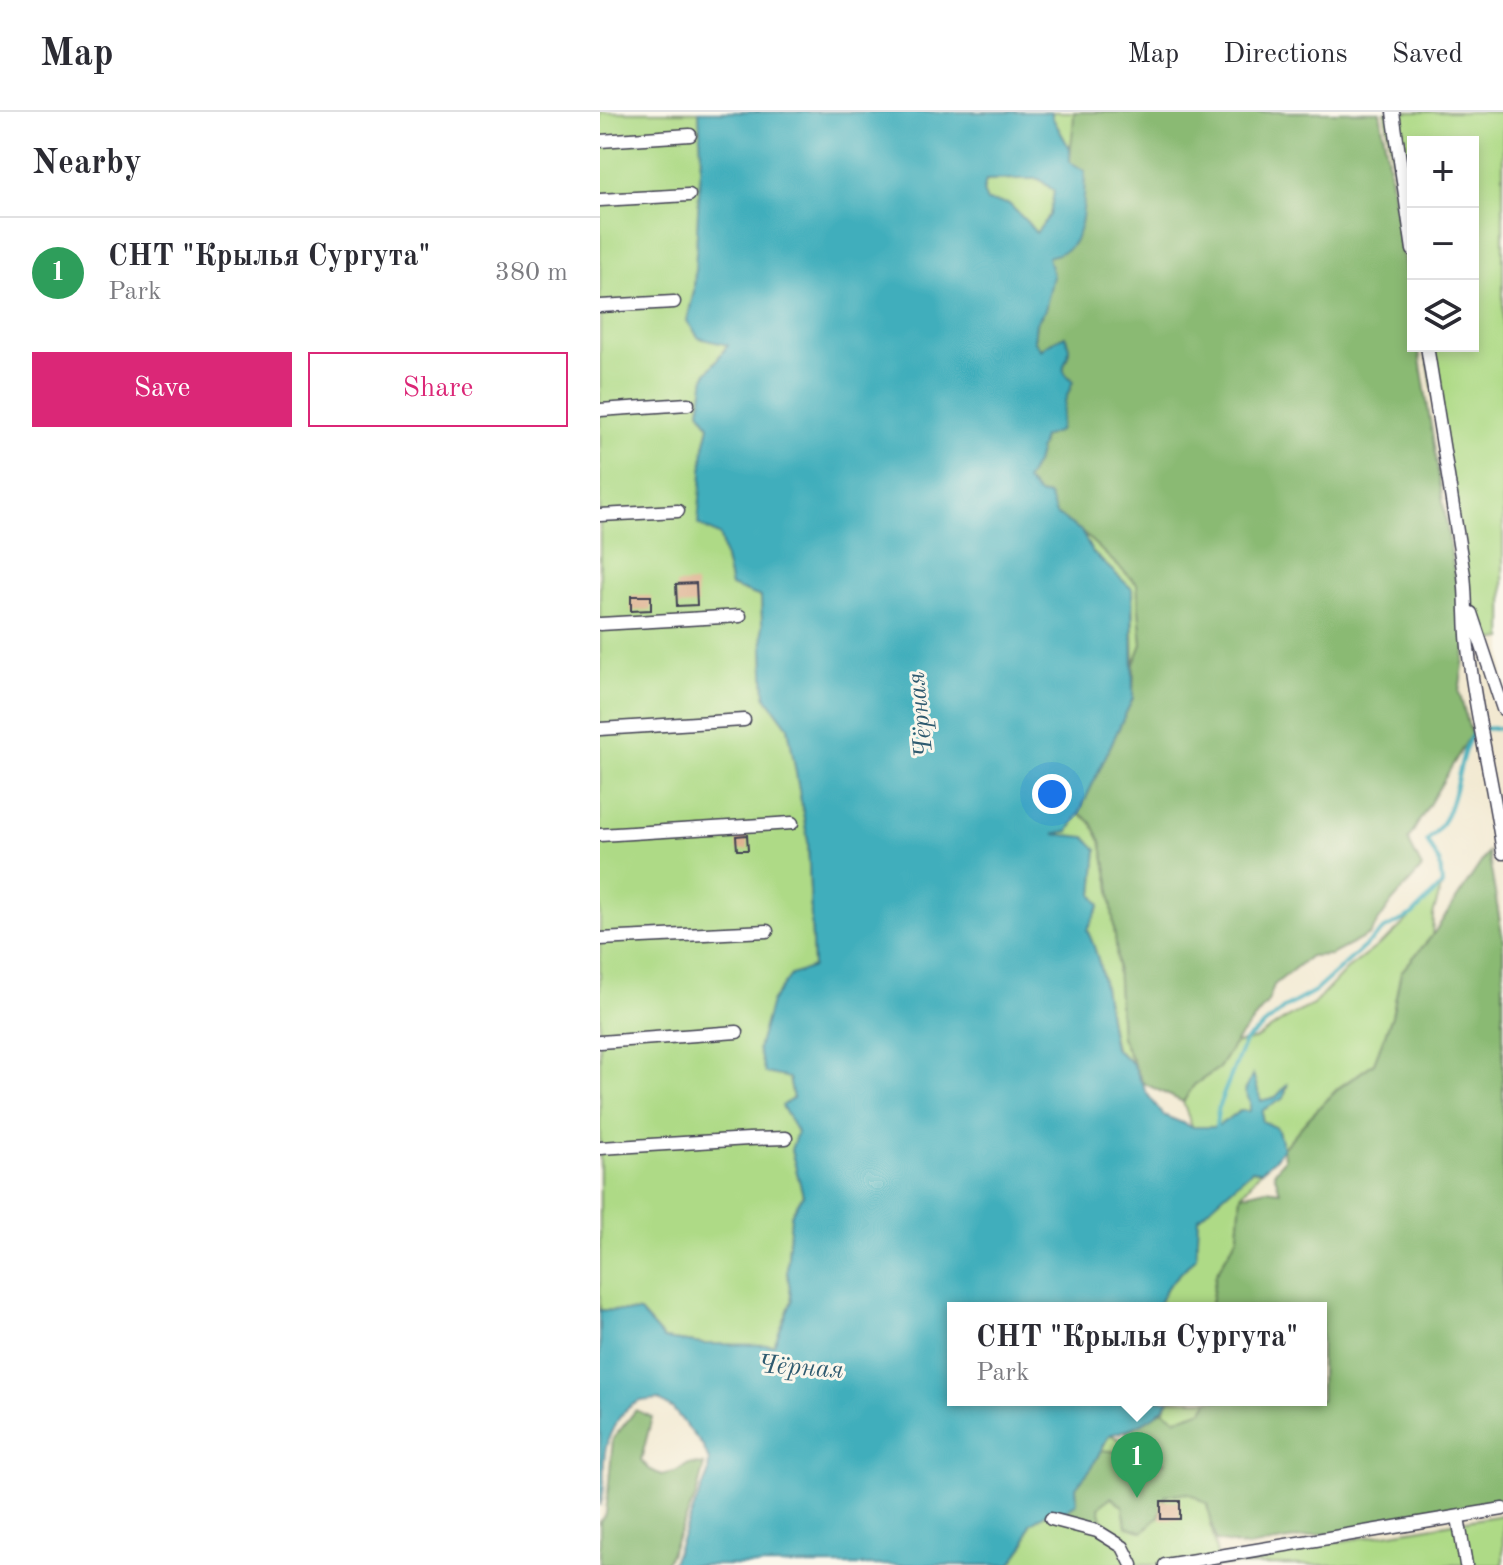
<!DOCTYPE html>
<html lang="en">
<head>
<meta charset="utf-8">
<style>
	body { margin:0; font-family:"Old Standard TT",serif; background:#f2f2f3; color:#2b2b33 }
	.controls { position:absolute; right:24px; top:24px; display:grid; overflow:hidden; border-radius:0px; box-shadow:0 4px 12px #0003 }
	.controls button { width:72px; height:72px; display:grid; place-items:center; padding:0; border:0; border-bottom:2px solid #e1e1e2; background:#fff; color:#2b2b33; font:40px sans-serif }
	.you { position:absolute; left:452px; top:682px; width:28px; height:28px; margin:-20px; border:6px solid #fff; border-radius:50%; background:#1a73e8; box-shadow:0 0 0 12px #1a73e833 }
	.badge { display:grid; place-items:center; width:52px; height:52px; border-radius:50%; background:#db2777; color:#fff; font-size:26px; font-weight:700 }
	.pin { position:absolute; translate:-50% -66px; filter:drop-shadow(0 2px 4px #0008) }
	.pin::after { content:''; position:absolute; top:42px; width:28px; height:24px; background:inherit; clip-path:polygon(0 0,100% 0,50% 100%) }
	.popup { position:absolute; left:347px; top:1190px; width:380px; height:104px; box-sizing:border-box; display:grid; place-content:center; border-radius:0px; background:#fff; filter:drop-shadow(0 2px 6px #0005); font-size:26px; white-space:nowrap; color:#7c7c81 }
	.popup b { font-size:30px; color:#2b2b33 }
	.popup::after { content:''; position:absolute; left:50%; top:100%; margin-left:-16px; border:16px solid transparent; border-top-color:#fff }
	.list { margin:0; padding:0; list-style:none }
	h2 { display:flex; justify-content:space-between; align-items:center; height:104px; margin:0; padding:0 32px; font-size:34px }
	h2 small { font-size:26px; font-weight:400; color:#7c7c81 }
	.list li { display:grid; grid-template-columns:52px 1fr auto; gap:24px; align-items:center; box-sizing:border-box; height:112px; padding:0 32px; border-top:2px solid #e1e1e2 }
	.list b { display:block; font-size:30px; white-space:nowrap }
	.list p { margin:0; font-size:26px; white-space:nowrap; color:#7c7c81 }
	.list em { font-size:26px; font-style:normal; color:#7c7c81 }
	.actions { display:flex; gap:16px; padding:24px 32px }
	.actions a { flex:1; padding:18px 0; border:2px solid #db2777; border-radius:0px; text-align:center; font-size:28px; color:#db2777 }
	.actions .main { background:#db2777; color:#fff }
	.icon { flex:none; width:44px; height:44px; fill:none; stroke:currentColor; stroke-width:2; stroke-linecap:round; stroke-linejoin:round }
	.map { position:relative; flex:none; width:903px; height:1453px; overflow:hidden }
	header { display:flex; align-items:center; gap:48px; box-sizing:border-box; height:112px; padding:0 40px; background:#fff; border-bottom:2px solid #e1e1e2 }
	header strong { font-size:38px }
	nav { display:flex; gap:44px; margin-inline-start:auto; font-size:28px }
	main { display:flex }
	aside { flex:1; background:#fff }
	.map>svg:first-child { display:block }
	.green { fill:#aeda86; stroke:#687e60; stroke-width:2 }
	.forest { fill:#8aba73; stroke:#566e57; stroke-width:2 }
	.water { fill:#3faebc; stroke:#30687c; stroke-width:2; fill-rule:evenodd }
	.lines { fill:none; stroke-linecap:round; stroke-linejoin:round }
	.stream { stroke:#3faebc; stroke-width:4 }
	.building { fill:#ddaf8d }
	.minor-casing { stroke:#414052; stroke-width:15 }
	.minor { stroke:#fff; stroke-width:12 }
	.labels { text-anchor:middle; stroke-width:6; stroke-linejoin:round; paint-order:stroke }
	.water-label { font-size:26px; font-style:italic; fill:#2e5a6f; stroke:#fbf7ec }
</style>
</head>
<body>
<header>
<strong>Map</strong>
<nav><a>Map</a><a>Directions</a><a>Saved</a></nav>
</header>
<main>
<aside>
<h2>Nearby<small></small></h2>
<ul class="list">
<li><span class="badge" style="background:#2e9e5b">1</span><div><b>CНТ &quot;Крылья Сургута&quot;</b><p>Park</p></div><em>380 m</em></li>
</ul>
<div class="actions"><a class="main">Save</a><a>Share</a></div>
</aside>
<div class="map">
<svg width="903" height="1453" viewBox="0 0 903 1453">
	<rect width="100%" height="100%" fill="#fbf7ec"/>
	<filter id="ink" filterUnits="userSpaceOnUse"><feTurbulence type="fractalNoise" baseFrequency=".0125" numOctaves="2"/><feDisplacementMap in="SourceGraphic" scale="16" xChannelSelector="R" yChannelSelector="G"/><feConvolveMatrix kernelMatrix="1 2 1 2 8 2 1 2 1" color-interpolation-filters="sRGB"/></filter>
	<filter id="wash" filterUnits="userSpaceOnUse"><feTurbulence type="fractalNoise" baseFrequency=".006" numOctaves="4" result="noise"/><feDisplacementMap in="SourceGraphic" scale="32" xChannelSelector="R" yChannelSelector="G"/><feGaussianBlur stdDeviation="1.8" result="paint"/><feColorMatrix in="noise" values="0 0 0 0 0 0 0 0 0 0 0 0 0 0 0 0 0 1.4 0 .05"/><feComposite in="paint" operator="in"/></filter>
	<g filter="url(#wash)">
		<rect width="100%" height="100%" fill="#f2e9d1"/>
		<g class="green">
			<polygon points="0,0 99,0 101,42 94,179 87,209 128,232 105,264 100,298 109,314 104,335 120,424 131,474 161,485 165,584 188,615 208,729 213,855 189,966 193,987 183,995 198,1020 191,1038 203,1083 191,1103 187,1159 192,1188 174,1234 103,1232 64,1227 40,1200 0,1198"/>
			<polygon points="452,0 474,0 474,18 470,37 452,5"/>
			<polygon points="785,0 903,0 903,527 877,531 825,234 873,234 873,30 813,30 813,169 799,90"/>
			<polygon points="416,67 439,67 455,79 450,103 435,122 427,110 386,89 383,80 386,68"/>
			<polygon points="481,419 537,472 542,532 534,552 532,477 492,440"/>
			<path d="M479 701 492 711 501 729 509 769 516 832 521 925 533 952 515 936C506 896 505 855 487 818L500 793 493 783 497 737 450 722 469 719Z"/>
			<polygon points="842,773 833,803 832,824 801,860 792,904 774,951 738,976 708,1007 683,1036 677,1016 662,1010 663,998 684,986 687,975 676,985 661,989 653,963 650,999 640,999 616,1015 592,1015 583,990 594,973 619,956 634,932 655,927 690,904 713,893 746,858 792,823"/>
			<polygon points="652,1058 661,1059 641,1083 638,1124 616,1162 611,1192 613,1196 557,1196 567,1175 596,1145 597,1106"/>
			<polygon points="569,1288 609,1288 603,1298 575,1308 563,1298"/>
			<path d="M509 1322 565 1350 589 1381 607 1392 618 1449 903 1403V1453H410L424 1434 430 1412C453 1397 475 1379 491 1356 498 1346 504 1334 509 1322Z"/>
		</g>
		<g class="forest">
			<path d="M474 0H780L813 205V234H818L866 533 859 580 871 622 808 728 822 756 792 790 769 823 731 843 710 844 674 873 668 890 634 932 619 956 594 973 583 990 543 971 521 925 516 833 509 769 501 729 492 711 479 701 533 586 534 552 542 532 537 472 481 419 455 402 449 384 438 382 426 369 436 351 443 325 459 318 465 289 473 269C455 255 468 253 469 238 469 234 467 229 465 224L448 232 441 238 434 228 436 211 445 198 448 145 485 59 470 50C470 33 474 17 474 0Z"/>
			<polygon points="888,740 903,828 903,1393 647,1435 616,1429 607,1392 589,1381 566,1383 560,1403 543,1420 526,1414 523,1394 511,1385 499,1395 503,1410 491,1409 464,1399 477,1391 476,1375 492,1355 501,1338 521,1340 555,1355 565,1350 531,1332 526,1319 563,1298 576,1307 603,1298 609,1288 721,1288 721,1196 613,1196 611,1192 616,1162 638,1124 641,1083 666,1077 680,1079 674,1061 684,1047 683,1036 708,1007 739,976 774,951 792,904 801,860 832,824"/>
			<polygon points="36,1298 52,1305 41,1348 49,1357 61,1363 75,1360 89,1352 104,1353 96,1384 65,1453 0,1453 0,1410 6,1402 13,1327"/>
		</g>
		<path class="water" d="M99 0H452V5L470 37V50L485 59C484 81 486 125 466 138 461 141 454 143 448 145L453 164 445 198 436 211 434 228 441 238 448 232 465 224C467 229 469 233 469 238 468 252 455 255 473 269L465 289 459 319 443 325 436 351 426 369 438 382 449 384 456 402 481 419 492 440 532 477 533 586 479 701 469 719 454 722 485 725 497 737 493 783 500 793 487 818C505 855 506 896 514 936L533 952 546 980 563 1003 592 1015H616L640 999H650V990L645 979 653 962 661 989 676 985 687 973 684 986 663 998 662 1009 677 1016 683 1036 674 1048 661 1059 652 1058 598 1106 596 1145 567 1175 557 1196H353V1288H569C557 1307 531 1318 509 1323L492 1355 476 1375 477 1391 464 1399 451 1398 430 1412 424 1434 410 1453H71L108 1362 109 1349 103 1334 73 1297 58 1287C52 1288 44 1288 38 1290 18 1298 5 1328 4 1349 3 1364 6 1380 0 1394V1198L40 1200 64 1227 103 1232 174 1233 192 1189 187 1159 191 1103 203 1083 191 1038 197 1020 182 994 193 986 189 966 165 961 158 937 171 890 191 863 213 855 208 729 188 615 165 584 161 485 131 474 120 424 98 412 104 335 109 314 100 298 105 264 128 233 99 226 87 209 94 179 101 42ZM416 67H439L454 79 450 103 436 121 427 110 409 92 387 89 383 80 386 68Z"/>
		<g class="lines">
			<path class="stream" d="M616 1015 618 996 645 929 686 895 715 879 783 818 812 803 842 773 840 752 827 729C855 704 854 674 864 641 866 632 871 625 875 617L903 616"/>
		</g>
		<g id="blocks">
			<g class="building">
				<polygon points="96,471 97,493 77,494 76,472"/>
				<polygon points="31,484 51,484 51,498 31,499"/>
				<polygon points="147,723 148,738 137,738 136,724"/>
				<rect x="561" y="1389" width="19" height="18"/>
			</g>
		</g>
	</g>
	<g filter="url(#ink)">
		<use href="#blocks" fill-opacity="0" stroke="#414052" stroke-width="2"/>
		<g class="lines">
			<defs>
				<g id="minor">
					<polyline points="793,0 813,138"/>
					<polyline points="0,29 90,23"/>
					<polyline points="0,88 89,83"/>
					<polyline points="0,194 74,190"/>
					<path d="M827 234 864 463C867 490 865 517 869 544 877 610 894 675 903 741"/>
					<polyline points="0,298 88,292"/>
					<polyline points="0,403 78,399"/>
					<polyline points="871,501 903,597"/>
					<polyline points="0,512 140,504"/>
					<polyline points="0,617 144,608"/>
					<polyline points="0,723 192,711"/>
					<polyline points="0,827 167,819"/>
					<polyline points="0,930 137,920"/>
					<polyline points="0,1036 149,1027 186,1026"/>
					<polyline points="858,1405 866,1453"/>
					<polyline points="451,1407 497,1419 523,1435 532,1453"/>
					<polyline points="565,1453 903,1397"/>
				</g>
			</defs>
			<use href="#minor" class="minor-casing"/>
			<use href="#minor" class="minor"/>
		</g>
	</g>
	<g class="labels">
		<g class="water-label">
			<text transform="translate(319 603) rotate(-96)" y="9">Чёрная</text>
			<text transform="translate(201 1254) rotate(4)" y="9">Чёрная</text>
		</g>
	</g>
</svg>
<div class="controls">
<button>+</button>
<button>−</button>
<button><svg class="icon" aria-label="layers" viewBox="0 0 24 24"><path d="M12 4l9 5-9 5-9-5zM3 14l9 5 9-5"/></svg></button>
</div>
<div class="you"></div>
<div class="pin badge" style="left:537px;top:1386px;background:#2e9e5b">1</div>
<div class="popup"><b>CНТ &quot;Крылья Сургута&quot;</b>Park</div>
</div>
</main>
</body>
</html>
